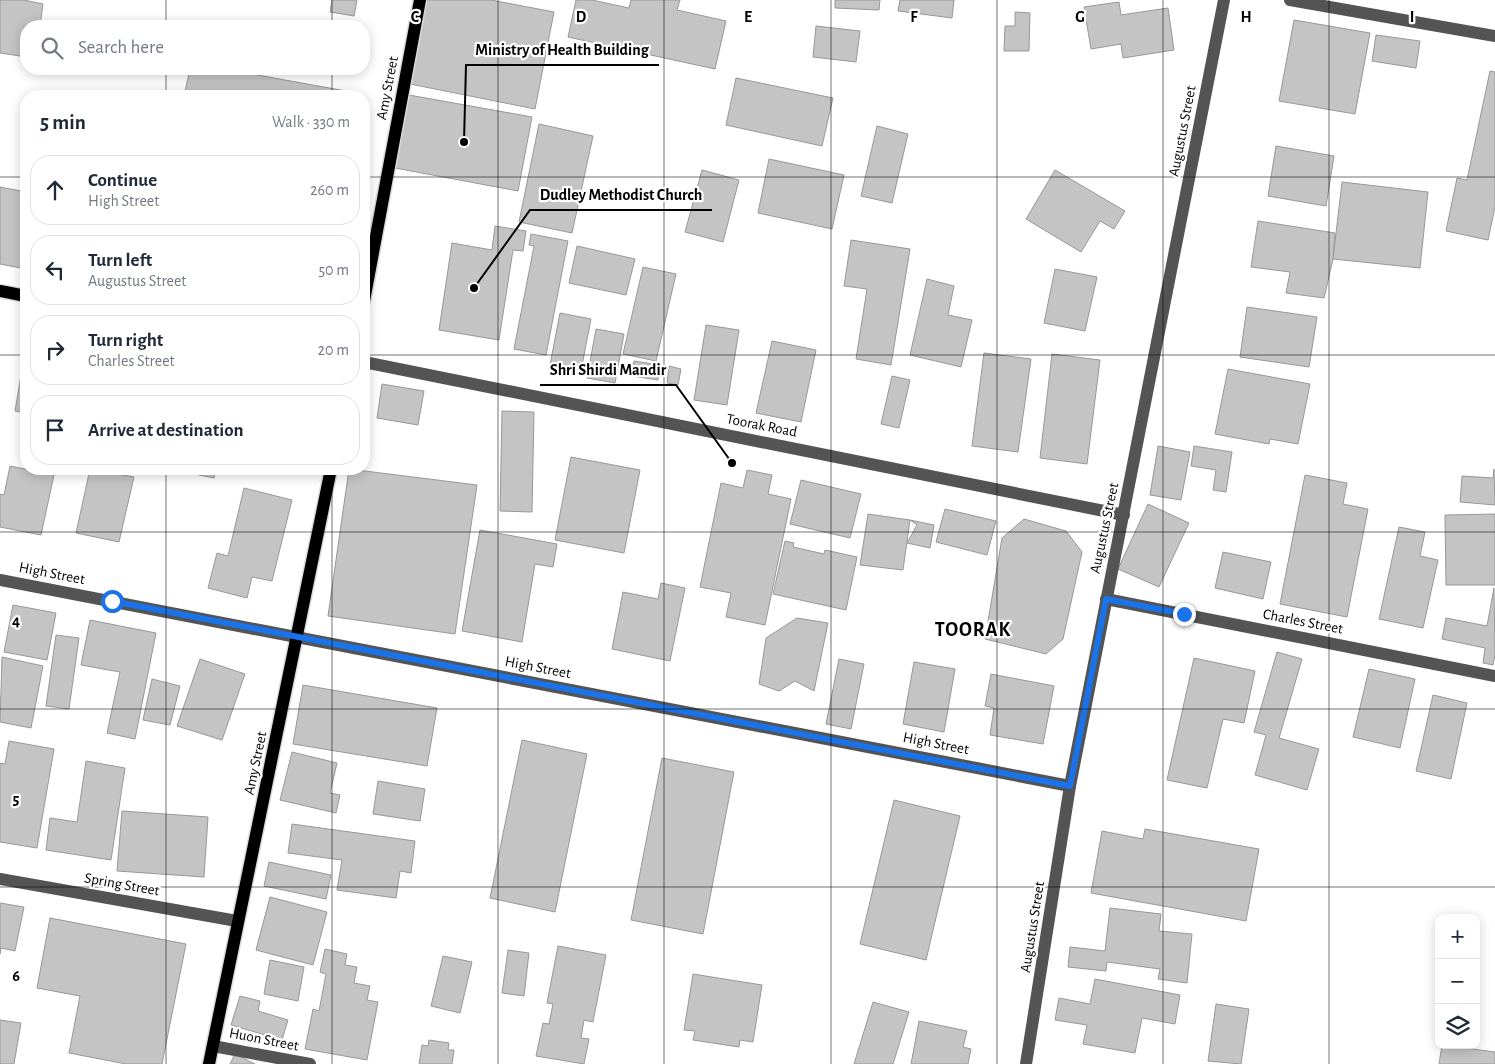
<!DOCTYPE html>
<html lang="en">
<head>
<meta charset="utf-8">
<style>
	body { margin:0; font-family:"Alegreya Sans",sans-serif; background:#f2f2f3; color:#1f2937 }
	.controls { position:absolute; right:15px; bottom:15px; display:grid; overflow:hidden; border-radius:10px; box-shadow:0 2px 12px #0003 }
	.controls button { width:45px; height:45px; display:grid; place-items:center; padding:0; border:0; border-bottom:1px solid #e0e1e3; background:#fff; color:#1f2937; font:25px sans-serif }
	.stop { position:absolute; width:15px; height:15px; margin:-11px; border:4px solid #1a73e8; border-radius:50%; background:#fff }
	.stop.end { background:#1a73e8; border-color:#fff; box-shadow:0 1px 5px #0008 }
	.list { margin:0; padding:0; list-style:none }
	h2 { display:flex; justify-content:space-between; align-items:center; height:65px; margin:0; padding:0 20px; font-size:21px }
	h2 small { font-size:16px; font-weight:400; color:#747a83 }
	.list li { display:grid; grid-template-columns:32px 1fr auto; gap:15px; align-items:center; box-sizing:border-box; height:70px; margin:0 10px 10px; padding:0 10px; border:1px solid #e0e1e3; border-radius:20px }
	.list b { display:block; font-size:19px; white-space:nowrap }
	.list p { margin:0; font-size:16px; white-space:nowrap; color:#747a83 }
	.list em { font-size:16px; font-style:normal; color:#747a83 }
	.icon { flex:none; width:28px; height:28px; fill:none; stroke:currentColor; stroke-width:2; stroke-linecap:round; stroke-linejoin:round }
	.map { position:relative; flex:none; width:1495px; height:1064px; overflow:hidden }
	.search { position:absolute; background:#fff; box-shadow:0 2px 12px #0003; left:20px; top:20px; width:350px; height:55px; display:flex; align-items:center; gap:12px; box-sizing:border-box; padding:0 18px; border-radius:20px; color:#747a83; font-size:19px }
	.panel { position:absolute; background:#fff; box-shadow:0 2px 12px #0003; left:20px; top:90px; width:350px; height:385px; border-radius:20px }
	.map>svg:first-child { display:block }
	.building { fill:#c4c4c4; stroke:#989898 }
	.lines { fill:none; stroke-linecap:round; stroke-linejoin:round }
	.major-casing { stroke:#dbdbdb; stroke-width:15 }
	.minor { stroke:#545454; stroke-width:12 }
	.major { stroke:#000; stroke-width:12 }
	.route { stroke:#1a73e8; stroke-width:6 }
	.grid { fill:none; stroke:#000; stroke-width:1; stroke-opacity:0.55 }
	.labels { text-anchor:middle; stroke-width:4.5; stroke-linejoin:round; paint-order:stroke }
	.street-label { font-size:15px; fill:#000; stroke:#fff }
	.district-label { font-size:20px; font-weight:bold; letter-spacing:1px; fill:#000; stroke:#fff }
	.grid-label { font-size:16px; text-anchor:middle; font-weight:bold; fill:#000; stroke:#fff; stroke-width:4.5; stroke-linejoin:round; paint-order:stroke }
	.leader { fill:none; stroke:#000; stroke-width:2 }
	.callout-dot { fill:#000; stroke:#fff; stroke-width:2 }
	.callout-label { font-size:16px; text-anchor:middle; font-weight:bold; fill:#000; stroke:#fff; stroke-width:4.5; stroke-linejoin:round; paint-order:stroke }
</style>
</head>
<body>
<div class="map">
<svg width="1495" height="1064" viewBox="0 0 1495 1064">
	<rect width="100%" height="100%" fill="#fff"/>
	<g class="building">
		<polygon points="0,0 24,0 43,4 40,26 24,27 20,56 0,53"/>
		<polygon points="332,0 357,0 354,16 330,12"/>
		<polygon points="427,0 491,0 554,12 535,109 410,84"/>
		<polygon points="576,0 592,0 629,8 631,0 680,0 677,10 726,21 715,69 568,37"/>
		<polygon points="835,0 880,0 879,10 835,8"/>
		<polygon points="900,0 954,0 952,18 898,11"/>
		<polygon points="1119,2 1121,15 1168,8 1174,50 1123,58 1121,44 1091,49 1084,7"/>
		<polygon points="1015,12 1030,13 1029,51 1004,51 1005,26 1015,26"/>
		<polygon points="1294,20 1370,33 1355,114 1279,101"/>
		<polygon points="816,26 860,31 856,62 813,57"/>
		<polygon points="1376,35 1420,41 1416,68 1372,61"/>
		<polygon points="190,69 224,69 357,93 357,96 184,96"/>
		<polygon points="1490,71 1495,72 1495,207 1488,240 1446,231 1457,178 1467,180"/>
		<polygon points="736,78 833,98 822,146 726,125"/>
		<polygon points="409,95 532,117 518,191 395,168"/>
		<polygon points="539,124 593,136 572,233 519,222"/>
		<polygon points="877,126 908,134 892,203 861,196"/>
		<polygon points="1276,146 1334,156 1326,206 1268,196"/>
		<polygon points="769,159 844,175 832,229 758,213"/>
		<polygon points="702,170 739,180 723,242 685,232"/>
		<polygon points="1055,170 1125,211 1114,229 1100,221 1081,252 1026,219"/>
		<polygon points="1342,182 1428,192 1420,268 1333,259"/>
		<polygon points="0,187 26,192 26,269 0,264"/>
		<polygon points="1258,221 1335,233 1333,259 1324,298 1286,293 1290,272 1251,267"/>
		<polygon points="495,226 526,231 523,251 513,250 499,340 439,330 452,243 492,250"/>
		<polygon points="531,234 568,241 546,355 514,349 534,246 529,245"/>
		<polygon points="851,240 910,249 891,365 856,359 867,289 844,286"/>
		<polygon points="577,246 635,259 626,295 569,283"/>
		<polygon points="643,267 676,274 656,361 623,354"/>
		<polygon points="1055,269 1097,277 1085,331 1044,323"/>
		<polygon points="927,279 954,286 948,315 972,320 961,367 910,355"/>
		<polygon points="1247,307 1317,317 1309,367 1240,357"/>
		<polygon points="560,313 591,319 580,376 549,370"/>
		<polygon points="706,325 739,330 727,405 694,400"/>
		<polygon points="596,329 624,334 615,383 587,378"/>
		<polygon points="772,341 816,350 801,422 756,413"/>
		<polygon points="26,346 26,413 15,411"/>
		<polygon points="984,353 1031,359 1018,452 972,446"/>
		<polygon points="1052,354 1100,360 1087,464 1040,458"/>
		<polygon points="634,361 660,365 658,380 632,376"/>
		<polygon points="669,366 681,369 678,385 667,383"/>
		<polygon points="1228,369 1310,384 1298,444 1270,439 1269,444 1215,434"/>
		<polygon points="892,376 910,380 899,428 881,424"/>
		<polygon points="382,384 424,391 418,425 377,418"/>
		<polygon points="502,411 534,412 532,512 500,511"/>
		<polygon points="1158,446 1190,452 1181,500 1150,495"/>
		<polygon points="1194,446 1232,452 1226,492 1213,490 1216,470 1191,466"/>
		<polygon points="571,457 640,470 624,553 555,540"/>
		<polygon points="10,466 54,475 41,535 0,527 0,494 4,495"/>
		<polygon points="90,469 134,477 119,542 76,533"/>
		<polygon points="170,469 216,469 214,478"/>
		<polygon points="349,469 477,485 455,634 328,616"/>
		<polygon points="1494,469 1495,505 1460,502 1462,476 1493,478"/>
		<polygon points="747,470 772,475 768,494 791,499 765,625 726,617 731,593 700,587 721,483 743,488"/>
		<polygon points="1305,475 1347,483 1343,504 1368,509 1347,617 1280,604"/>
		<polygon points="801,480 861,494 850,538 790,524"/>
		<polygon points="244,488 292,500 272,581 252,577 247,598 208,588 217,553 228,556"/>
		<polygon points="1148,504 1189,523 1159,587 1118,569"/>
		<polygon points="945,509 996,521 987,555 936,542"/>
		<polygon points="868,514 910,520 903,570 860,565"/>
		<polygon points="1495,514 1495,585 1446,585 1445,515"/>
		<polygon points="1024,519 1066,531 1082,552 1063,639 1046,654 985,639 1002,538"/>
		<polygon points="910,520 934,525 930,548 907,543 917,525"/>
		<polygon points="1399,527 1425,532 1420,556 1438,560 1423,628 1379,619"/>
		<polygon points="480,530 557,544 553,567 535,564 522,642 462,631"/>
		<polygon points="785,541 794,543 793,547 824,554 825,550 857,557 846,610 773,594"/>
		<polygon points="1223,552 1271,562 1263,599 1215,588"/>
		<polygon points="661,583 685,588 670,661 612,649 623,592 658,599"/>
		<polygon points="1494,588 1495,655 1493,665 1483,663 1485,648 1442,639 1446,618 1487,626"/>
		<polygon points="13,605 56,613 47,660 4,652"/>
		<polygon points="797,618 828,623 814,691 795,681 779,691 759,684 766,638"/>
		<polygon points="90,620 156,633 135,739 107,733 120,672 81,665"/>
		<polygon points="56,635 79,638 69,709 46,706"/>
		<polygon points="1277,652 1302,659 1279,738 1319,749 1307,790 1255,775 1266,735 1254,732"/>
		<polygon points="2,657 43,666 31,728 0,722"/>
		<polygon points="1194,658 1255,671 1244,723 1223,719 1207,788 1167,780"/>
		<polygon points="200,659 245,674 222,740 177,726"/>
		<polygon points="839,659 864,664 851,729 826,724"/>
		<polygon points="914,662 955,669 944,732 903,724"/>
		<polygon points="1369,669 1415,679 1400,748 1353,737"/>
		<polygon points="991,674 1054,686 1043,744 990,735 994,708 985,706"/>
		<polygon points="152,679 180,686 170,725 143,720"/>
		<polygon points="303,685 437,708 427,766 293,744"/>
		<polygon points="1433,695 1467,703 1451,779 1416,771"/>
		<polygon points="522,740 587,754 555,912 490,898"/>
		<polygon points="9,741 54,749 37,848 0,842 0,763 5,764"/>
		<polygon points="292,752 337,763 330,793 340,795 336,813 280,800"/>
		<polygon points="662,758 734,772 703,934 631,920"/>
		<polygon points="86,761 125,768 111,860 46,850 50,818 77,822"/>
		<polygon points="378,781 425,789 420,821 373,814"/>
		<polygon points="894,800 960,816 926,960 860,944"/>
		<polygon points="122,811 208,817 204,877 117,871"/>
		<polygon points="292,824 415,841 411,873 400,871 396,898 337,890 342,860 288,853"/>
		<polygon points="1145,829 1259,849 1246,921 1091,893 1102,831 1143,839"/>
		<polygon points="269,862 331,875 326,899 264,886"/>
		<polygon points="270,897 327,912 313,965 256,950"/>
		<polygon points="0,903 24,907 15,951 1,948 0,954"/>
		<polygon points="1110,908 1161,914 1159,931 1192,934 1187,983 1158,979 1160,969 1107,962 1106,971 1068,967 1070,947 1105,951"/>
		<polygon points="50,918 186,944 162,1064 126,1064 69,1053 80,996 37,988"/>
		<polygon points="558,946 606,955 593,1022 584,1020 581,1038 589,1039 584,1064 536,1056 543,1023 549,1024 553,1004 547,1003"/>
		<polygon points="325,949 347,954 345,965 357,967 354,983 370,986 367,1000 378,1002 367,1060 305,1049 313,1009 319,1011 326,974 320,972"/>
		<polygon points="508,950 529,953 524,996 502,993"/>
		<polygon points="443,956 472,962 460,1013 431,1006"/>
		<polygon points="270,960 304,967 298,1001 264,994"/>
		<polygon points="693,974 762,985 753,1042 740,1040 739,1047 693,1040 695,1031 684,1030"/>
		<polygon points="1095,979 1180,995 1175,1024 1142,1018 1135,1053 1083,1044 1087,1025 1055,1020 1059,998 1090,1004"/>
		<polygon points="240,996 260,1001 258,1011 288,1020 282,1040 231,1025"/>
		<polygon points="873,1002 909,1012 893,1064 854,1064"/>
		<polygon points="1216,1004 1249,1009 1241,1064 1208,1061"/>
		<polygon points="0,1020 21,1023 14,1064 0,1064"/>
		<polygon points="919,1021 967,1031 963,1047 971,1049 968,1064 911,1064"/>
		<polygon points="429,1040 449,1043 448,1050 454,1050 452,1064 419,1064 422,1045 428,1046"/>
		<polygon points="1442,1045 1495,1052 1495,1064 1439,1064"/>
		<polygon points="235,1054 255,1064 230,1064"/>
	</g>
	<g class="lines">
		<defs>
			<g id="major">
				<polyline points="0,291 26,296"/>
				<polyline points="364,301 420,0"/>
				<polyline points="209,1064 331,469"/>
			</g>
		</defs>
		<use href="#major" class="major-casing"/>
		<g class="minor">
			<polyline points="1290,0 1495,36"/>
			<polyline points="364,362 1124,515"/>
			<polyline points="0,580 1070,786"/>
			<polyline points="1106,599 1495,676"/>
			<polyline points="0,879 237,921"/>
			<polyline points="213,1046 310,1064"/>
			<polyline points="1026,1064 1070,786 1224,0"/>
		</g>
		<use href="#major" class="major"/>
	</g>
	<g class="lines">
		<polyline class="route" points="112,601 1070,786 1106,599 1184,614"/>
	</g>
	<path class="grid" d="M166 0V26M332 0V26M498 0V1064M664 0V1064M831 0V1064M997 0V1064M1163 0V1064M1329 0V1064M166 69V96M332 69V96M0 177H26M364 177H1495M0 355H26M364 355H1495M166 469V1064M332 469V1064M0 532H1495M0 709H1495M0 887H1495"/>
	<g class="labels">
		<g class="street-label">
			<text transform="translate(387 88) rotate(-79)" y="5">Amy Street</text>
			<text transform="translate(1182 131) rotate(-79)" y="5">Augustus Street</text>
			<text transform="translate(762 425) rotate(11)" y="5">Toorak Road</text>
			<text transform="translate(1104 528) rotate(-78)" y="5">Augustus Street</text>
			<text transform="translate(52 573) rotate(11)" y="5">High Street</text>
			<text transform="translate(1303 621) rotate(11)" y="5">Charles Street</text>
			<text transform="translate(538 667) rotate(11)" y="5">High Street</text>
			<text transform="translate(936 743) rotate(11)" y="5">High Street</text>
			<text transform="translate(255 763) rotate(-78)" y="5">Amy Street</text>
			<text transform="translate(122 884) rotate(10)" y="5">Spring Street</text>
			<text transform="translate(1032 927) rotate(-81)" y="5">Augustus Street</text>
			<text transform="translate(264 1039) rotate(11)" y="5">Huon Street</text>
		</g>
		<g class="district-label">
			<text x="973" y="636">TOORAK</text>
		</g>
	</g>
	<g class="grid-label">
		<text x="415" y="22">C</text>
		<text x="581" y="22">D</text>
		<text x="748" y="22">E</text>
		<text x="914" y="22">F</text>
		<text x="1080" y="22">G</text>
		<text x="1246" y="22">H</text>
		<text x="1412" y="22">I</text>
		<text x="16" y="626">4</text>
		<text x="16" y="804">5</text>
		<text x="16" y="981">6</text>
	</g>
	<path class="leader" d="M464 142L466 65H659M474 288L530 210H712M732 463L676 385H540"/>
	<g class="callout-dot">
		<circle cx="464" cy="142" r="5"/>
		<circle cx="474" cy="288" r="5"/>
		<circle cx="732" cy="463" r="5"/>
	</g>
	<g class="callout-label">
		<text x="562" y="55">Ministry of Health Building</text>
		<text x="621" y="200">Dudley Methodist Church</text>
		<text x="608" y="375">Shri Shirdi Mandir</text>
	</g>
</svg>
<div class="controls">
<button>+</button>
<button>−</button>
<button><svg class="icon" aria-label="layers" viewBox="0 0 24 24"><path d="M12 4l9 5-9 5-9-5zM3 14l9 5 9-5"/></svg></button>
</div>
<div class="stop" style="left:112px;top:601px"></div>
<div class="stop end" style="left:1184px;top:614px"></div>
<div class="search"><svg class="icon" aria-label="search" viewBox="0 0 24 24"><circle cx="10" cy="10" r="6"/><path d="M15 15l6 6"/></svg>Search here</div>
<section class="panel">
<h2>5 min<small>Walk · 330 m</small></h2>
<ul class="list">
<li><svg class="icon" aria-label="ahead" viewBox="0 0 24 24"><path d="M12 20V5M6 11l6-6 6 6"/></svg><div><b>Continue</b><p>High Street</p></div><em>260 m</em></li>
<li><svg class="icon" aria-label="left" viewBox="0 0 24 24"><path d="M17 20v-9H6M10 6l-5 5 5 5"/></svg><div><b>Turn left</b><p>Augustus Street</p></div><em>50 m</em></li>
<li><svg class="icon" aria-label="right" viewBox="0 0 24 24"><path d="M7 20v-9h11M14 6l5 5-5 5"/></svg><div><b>Turn right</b><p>Charles Street</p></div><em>20 m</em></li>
<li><svg class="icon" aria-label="arrive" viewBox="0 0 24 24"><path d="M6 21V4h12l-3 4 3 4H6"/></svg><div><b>Arrive at destination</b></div></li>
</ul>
</section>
</div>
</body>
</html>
